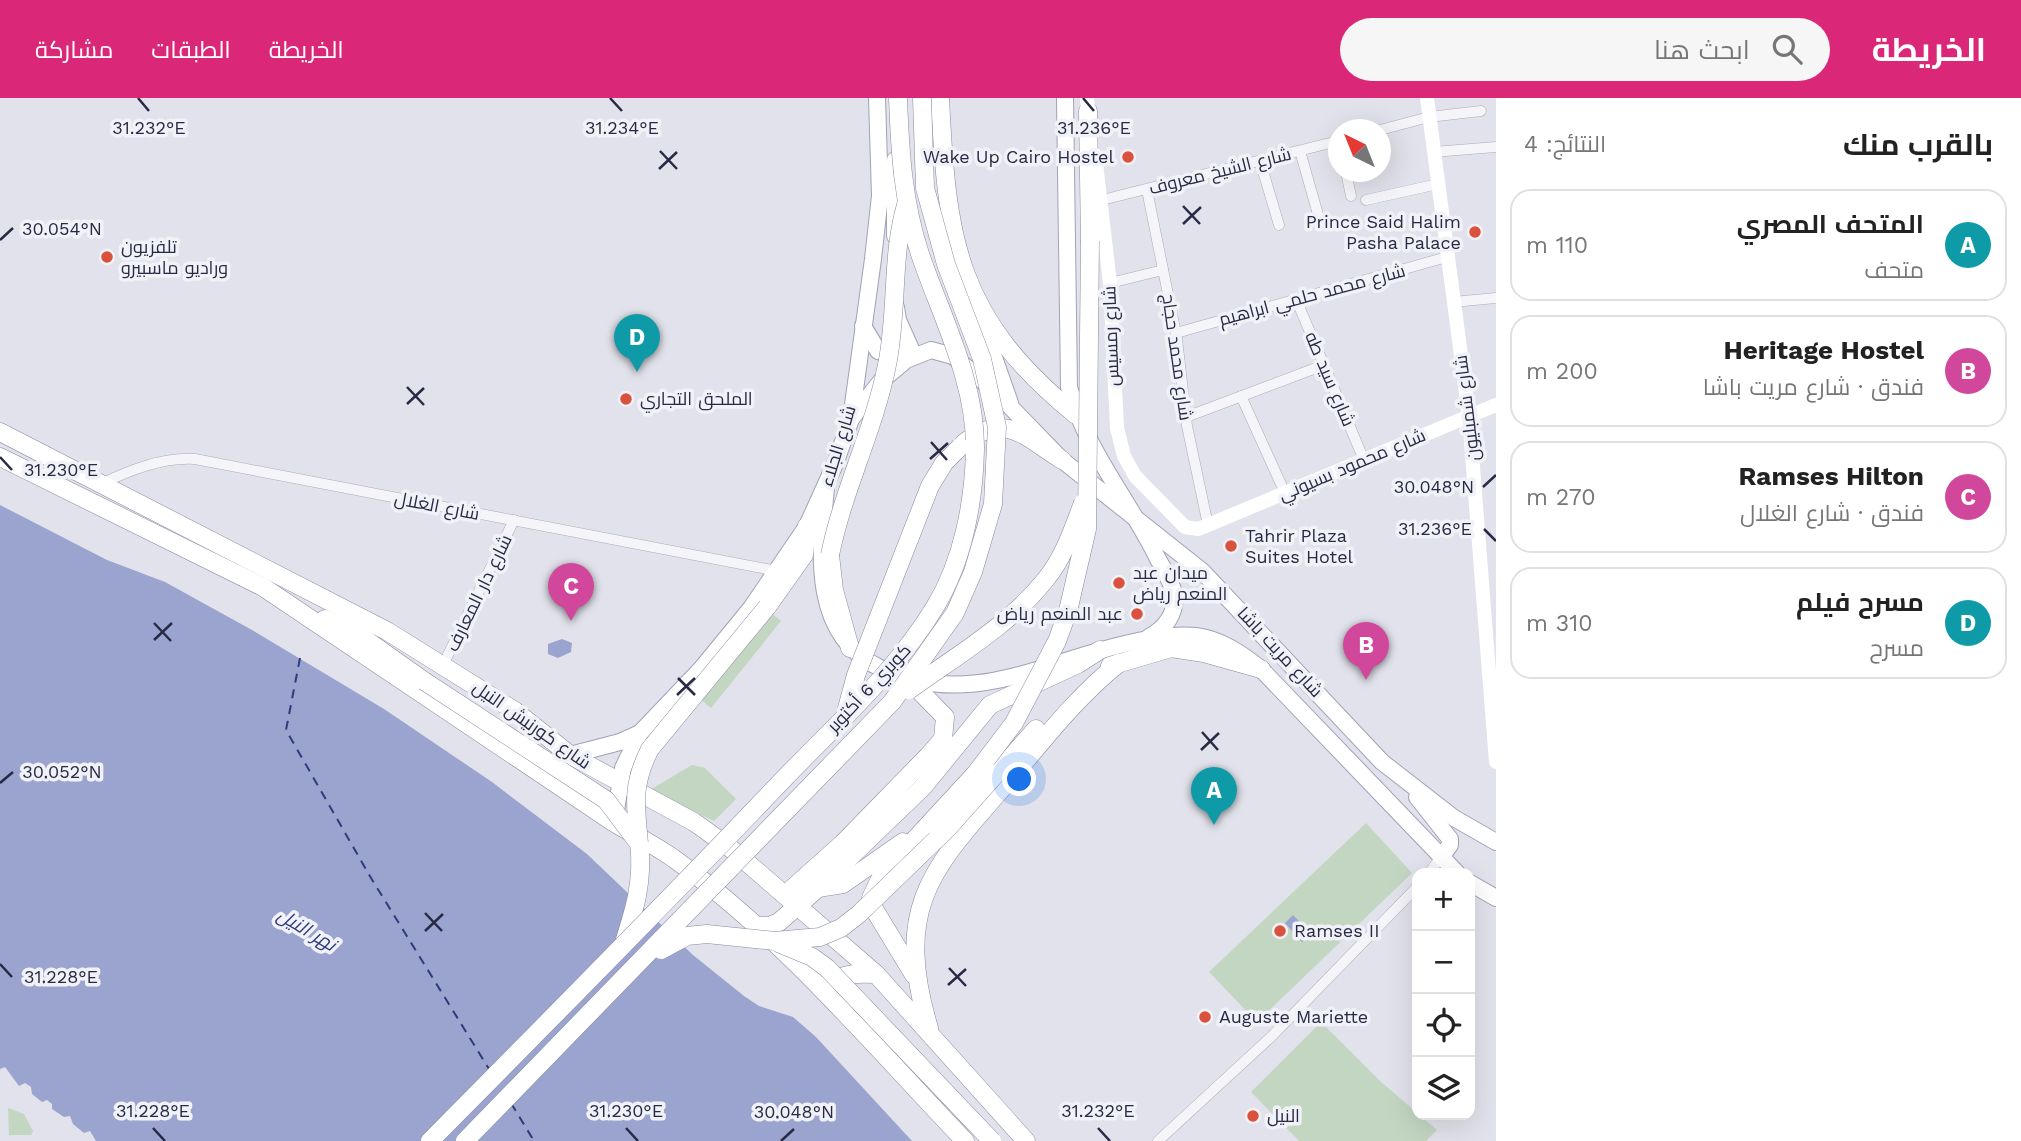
<!DOCTYPE html>
<html lang="ar">
<head>
<meta charset="utf-8">
<style>
	body { margin:0; font-family:"Work Sans",Cairo,sans-serif; background:#f6f6f6; color:#222; direction:rtl }
	.controls { position:absolute; right:21px; bottom:21px; display:grid; overflow:hidden; border-radius:14px; box-shadow:0 7px 28px #0002 }
	.controls button { width:63px; height:63px; display:grid; place-items:center; padding:0; border:0; border-bottom:2px solid #e0e0e0; background:#fff; color:#222; font:35px sans-serif }
	.compass { position:absolute; left:1328px; top:21px; width:63px; height:63px; border-radius:50%; background:#fff; box-shadow:0 7px 28px #0002; rotate:317deg }
	.you { position:absolute; left:1020px; top:682px; width:24px; height:24px; margin:-18px; border:5px solid #fff; border-radius:50%; background:#1a73e8; box-shadow:0 0 0 10px #1a73e833 }
	.badge { display:grid; place-items:center; width:46px; height:46px; border-radius:50%; background:#db2777; color:#fff; font-size:23px; font-weight:700 }
	.pin { position:absolute; translate:-50% -58px; filter:drop-shadow(0 2px 4px #0008) }
	.pin::after { content:''; position:absolute; top:37px; width:24px; height:21px; background:inherit; clip-path:polygon(0 0,100% 0,50% 100%) }
	.list { margin:0; padding:0; list-style:none }
	h2 { display:flex; justify-content:space-between; align-items:center; height:91px; margin:0; padding:0 28px; font-size:30px }
	h2 small { font-size:23px; font-weight:400; color:#767676 }
	.list li { display:grid; grid-template-columns:46px 1fr auto; gap:21px; align-items:center; box-sizing:border-box; height:112px; margin:0 14px 14px; padding:0 14px; border:2px solid #e0e0e0; border-radius:21px }
	.list b { display:block; font-size:26px; white-space:nowrap }
	.list p { margin:0; font-size:23px; white-space:nowrap; color:#767676 }
	.list em { font-size:23px; font-style:normal; color:#767676 }
	.icon { flex:none; width:38px; height:38px; fill:none; stroke:currentColor; stroke-width:2; stroke-linecap:round; stroke-linejoin:round }
	.map { position:relative; flex:none; width:1496px; height:1043px; overflow:hidden; direction:ltr }
	header { display:flex; align-items:center; gap:42px; box-sizing:border-box; height:98px; padding:0 35px; background:#db2777; color:#fff }
	header strong { font-size:33px }
	nav { display:flex; gap:38px; margin-inline-start:auto; font-size:24px }
	.search { width:490px; height:63px; background:#f6f6f6; display:flex; align-items:center; gap:18px; box-sizing:border-box; padding:0 24px; border-radius:38px; color:#767676; font-size:26px }
	main { display:flex }
	aside { flex:1; background:#fff }
	.map>svg:first-child { display:block }
	.green { fill:#c2d6c2 }
	.water { fill:#9aa4ce }
	.lines { fill:none; stroke-linecap:round; stroke-linejoin:round }
	.ferry { stroke:#2e3b7c; stroke-width:2; stroke-dasharray:9 7; stroke-linecap:butt }
	.street-casing { stroke:#aaabb9; stroke-width:11 }
	.primary-casing { stroke:#a0a2b8; stroke-width:18 }
	.highway-casing { stroke:#878aa3; stroke-width:19 }
	.street { stroke:#f5f5f9; stroke-width:10 }
	.secondary { stroke:#fff; stroke-width:14 }
	.primary { stroke:#fff; stroke-width:16 }
	.highway { stroke:#fff; stroke-width:18 }
	.highway-bridge-casing { stroke:#878aa3; stroke-width:19; stroke-linecap:butt }
	.highway-bridge { stroke:#fff; stroke-width:18 }
	.ticks { fill:none; stroke:#282a45; stroke-width:2.5 }
	.poi-dot { fill:#da523d; stroke:#f1f2f8; stroke-width:2.5 }
	.labels { text-anchor:middle; stroke-width:7; stroke-linejoin:round; paint-order:stroke }
	.poi-label { font-size:18px; fill:#282a45; stroke:#f1f2f8; text-anchor:start }
	.street-label { font-size:18px; fill:#282a45; stroke:#f1f2f8 }
	.water-label { font-size:19px; font-style:italic; fill:#2e3b7c; stroke:#f1f2f8 }
	.ticks-label { font-size:18px; text-anchor:middle; fill:#282a45; stroke:#f1f2f8; stroke-width:7; stroke-linejoin:round; paint-order:stroke }
</style>
</head>
<body>
<header>
<strong>الخريطة</strong>
<div class="search"><svg class="icon" aria-label="search" viewBox="0 0 24 24"><circle cx="10" cy="10" r="6"/><path d="M15 15l6 6"/></svg>ابحث هنا</div>
<nav><a>الخريطة</a><a>الطبقات</a><a>مشاركة</a></nav>
</header>
<main>
<aside>
<h2>بالقرب منك<small>النتائج: 4</small></h2>
<ul class="list">
<li><span class="badge" style="background:#0f9aa8">A</span><div><b>المتحف المصري</b><p>متحف</p></div><em>110 m</em></li>
<li><span class="badge" style="background:#d1479c">B</span><div><b>Heritage Hostel</b><p>فندق · شارع مريت باشا</p></div><em>200 m</em></li>
<li><span class="badge" style="background:#d1479c">C</span><div><b>Ramses Hilton</b><p>فندق · شارع الغلال</p></div><em>270 m</em></li>
<li><span class="badge" style="background:#0f9aa8">D</span><div><b>مسرح فيلم</b><p>مسرح</p></div><em>310 m</em></li>
</ul>
</aside>
<div class="map">
<svg width="1496" height="1043" viewBox="0 0 1496 1043">
	<rect width="100%" height="100%" fill="#e1e2eb"/>
	<g class="green">
		<polygon points="769,513 781,523 711,610 699,600"/>
		<polygon points="692,667 705,670 736,701 714,723 650,692"/>
		<polygon points="1366,725 1412,775 1257,924 1209,874"/>
		<polygon points="1321,924 1380,983 1437,1032 1426,1043 1299,1043 1251,994"/>
		<polygon points="8,1010 24,1016 33,1033 31,1037 9,1037"/>
	</g>
	<g class="water">
		<polygon points="0,407 107,462 165,484 252,532 384,611 492,684 587,756 693,857 744,898 759,908 793,919 816,939 912,1043 96,1043 90,1033 84,1035 73,1026 70,1018 64,1019 52,1011 52,1006 47,1002 42,1004 32,996 31,989 25,985 19,988 5,969 0,971"/>
		<polygon points="562,541 572,545 571,554 558,560 548,556 548,546"/>
		<polygon points="1293,817 1311,836 1302,844 1285,825"/>
	</g>
	<g class="lines">
		<g class="ferry">
			<polyline points="300,560 286,632 371,780 489,971"/>
			<polyline points="511,1005 534,1043"/>
		</g>
		<defs>
			<g id="street">
				<polyline points="1380,32 1429,19 1481,13"/>
				<polyline points="1300,53 1319,120"/>
				<polyline points="1433,54 1496,49"/>
				<polyline points="1260,63 1279,127"/>
				<polyline points="1346,74 1351,98"/>
				<polyline points="1147,92 1177,241 1187,328 1208,427"/>
				<polyline points="1102,102 1338,43"/>
				<polyline points="1366,102 1438,86"/>
				<polyline points="1110,185 1163,172"/>
				<polyline points="1296,201 1364,362"/>
				<polyline points="1453,204 1496,200"/>
				<polyline points="1176,235 1447,159"/>
				<polyline points="1241,298 1285,395"/>
				<polyline points="1186,319 1324,267"/>
				<path d="M101 386C130 372 163 359 195 361L777 473"/>
				<polyline points="443,567 514,422"/>
				<polyline points="1429,775 1441,759"/>
				<polyline points="1158,1043 1271,939 1417,789"/>
			</g>
			<g id="primary">
				<path d="M1065 0 1069 289C1084 349 1128 401 1156 457 1161 468 1172 483 1174 496 1177 515 1165 531 1149 539"/>
				<polyline points="895,138 895,62"/>
				<polyline points="896,209 898,222 914,258"/>
				<polyline points="977,211 1010,305"/>
				<polyline points="863,228 878,253 890,257 898,251"/>
				<polyline points="851,321 881,283 906,262 931,252 953,258 997,295 1062,362 1202,473 1382,664 1454,720 1496,744"/>
				<path d="M826 390C820 454 810 537 880 570 972 613 1047 561 1138 543 1157 540 1176 536 1196 538 1221 541 1242 556 1261 571L1457 775"/>
				<polyline points="570,657 620,644 640,635"/>
				<polyline points="1417,699 1450,741 1450,747 1441,759"/>
				<polyline points="614,724 623,670 640,635 701,571 751,510 807,428 835,366 851,321 873,161 880,98 877,0"/>
				<polyline points="1470,785 1496,800"/>
			</g>
			<g id="highway">
				<path d="M940 0C947 145 957 220 1076 317"/>
				<polyline points="1088,13 1090,143"/>
				<polyline points="0,334 387,533 515,613 570,657 694,724 729,749 876,876 1026,1043"/>
				<path d="M964 345C1005 312 1026 340 1062 362"/>
				<path d="M0 359 263 489 613 724C633 736 654 747 673 760 783 839 872 946 965 1043"/>
				<polyline points="830,457 834,492 850,550"/>
				<polyline points="767,509 804,457 807,428"/>
				<polyline points="325,521 362,539 424,583"/>
				<polyline points="1110,568 1171,550 1204,555 1261,571"/>
				<polyline points="997,675 1036,631"/>
				<polyline points="818,790 843,786 903,744"/>
				<polyline points="785,797 843,745 928,658 943,641 945,619 907,580"/>
				<polyline points="755,828 769,828 779,824 818,790 923,689 990,607 1078,566 1100,552"/>
				<path d="M623 848C634 813 644 783 639 745"/>
				<polyline points="914,877 874,811 871,800 882,777 929,726"/>
				<path d="M827 887C843 875 857 875 876 876"/>
				<path d="M929 930C890 800 939 765 1017 673 1050 634 1079 597 1119 565"/>
			</g>
		</defs>
		<use href="#street" class="street-casing"/>
		<use href="#primary" class="primary-casing"/>
		<use href="#highway" class="highway-casing"/>
		<use href="#street" class="street"/>
		<g class="secondary">
			<polyline points="1087,0 1089,23"/>
			<polyline points="1427,0 1469,318 1496,664"/>
			<polyline points="1095,57 1110,185 1117,330 1124,358 1135,378 1185,429 1198,431 1208,427 1496,307"/>
		</g>
		<use href="#primary" class="primary"/>
		<use href="#highway" class="highway"/>
		<defs>
			<g id="highway-bridge">
				<path d="M830 457C843 392 874 332 887 267 898 214 891 158 906 107"/>
				<polyline points="424,583 606,702 637,743"/>
				<path d="M909 592C956 558 1010 527 1046 481 1064 459 1073 431 1083 405"/>
				<polyline points="846,614 856,577 930,388 944,365 960,349"/>
				<polyline points="929,726 976,675 1014,625 1057,543 1068,513 1087,431 1090,143"/>
				<path d="M639 745C635 706 632 686 650 651L767 509"/>
				<polyline points="778,845 812,859 827,870 992,1043"/>
				<polyline points="661,852 687,838 707,836 775,843 820,839 841,830 859,816 948,730 997,675"/>
				<path d="M430 1043C546 926 662 809 776 689 830 632 894 577 935 509 963 463 974 404 975 351 976 283 941 218 920 156 903 105 900 54 898 0"/>
				<polyline points="465,1043 892,604 955,515 973,474 993,406 997,329 982,261 946,166 925,90 922,0"/>
			</g>
		</defs>
		<use href="#highway-bridge" class="highway-bridge-casing"/>
		<use href="#highway-bridge" class="highway-bridge"/>
	</g>
	<path class="ticks" d="M138 0 149 13M610 0 622 13M1083 0 1094 13M660 53 677 71M659 71 677 54M1183 108 1200 126M1183 126 1201 109M0 142 13 130M407 289 424 307M407 306 424 290M931 344 947 362M0 359 12 372M930 361 948 345M1483 389 1496 377M1484 431 1496 443M154 525 171 543M154 542 172 525M678 580 695 597M677 597 695 580M1202 634 1218 652M1201 652 1219 635M0 685 13 674M425 815 442 833M425 833 443 816M0 866 12 879M949 870 966 888M948 887 966 871M153 1030 165 1043M626 1030 638 1043M1098 1030 1110 1043M781 1043 794 1031"/>
	<g class="poi-dot">
		<circle cx="1128" cy="59" r="7"/>
		<circle cx="1475" cy="134" r="7"/>
		<circle cx="107" cy="159" r="7"/>
		<circle cx="626" cy="301" r="7"/>
		<circle cx="1231" cy="448" r="7"/>
		<circle cx="1119" cy="485" r="7"/>
		<circle cx="1137" cy="516" r="7"/>
		<circle cx="1280" cy="833" r="7"/>
		<circle cx="1205" cy="919" r="7"/>
		<circle cx="1253" cy="1018" r="7"/>
	</g>
	<g class="labels">
		<g class="poi-label">
			<text x="1114" y="65" text-anchor="end">Wake Up Cairo Hostel</text>
			<text x="1461" y="130" text-anchor="end">Prince Said Halim<tspan x="1461" dy="21">Pasha Palace</tspan></text>
			<text x="121" y="155">تلفزيون<tspan x="121" dy="21">وراديو ماسبيرو</tspan></text>
			<text x="640" y="307">الملحق التجاري</text>
			<text x="1245" y="444">Tahrir Plaza<tspan x="1245" dy="21">Suites Hotel</tspan></text>
			<text x="1133" y="481">ميدان عبد<tspan x="1133" dy="21">المنعم رياض</tspan></text>
			<text x="1123" y="522" text-anchor="end">عبد المنعم رياض</text>
			<text x="1294" y="839">Ramses II</text>
			<text x="1219" y="925">Auguste Mariette</text>
			<text x="1267" y="1024">النيل</text>
		</g>
		<g class="street-label">
			<text transform="translate(1220 73) rotate(-14)" y="6">شارع الشيخ معروف</text>
			<text transform="translate(1312 197) rotate(-15)" y="6">شارع محمد حلمي ابراهيم</text>
			<text transform="translate(1111 238) rotate(-92)" y="6">شارع رمسيس</text>
			<text transform="translate(1177 259) rotate(82)" y="6">شارع محمد حجاج</text>
			<text transform="translate(1330 281) rotate(67)" y="6">شارع سيد طه</text>
			<text transform="translate(1467 310) rotate(-97)" y="6">شارع شمبليون</text>
			<text transform="translate(838 348) rotate(-73)" y="6">شارع الجلاء</text>
			<text transform="translate(1352 367) rotate(-23)" y="6">شارع محمود بسيوني</text>
			<text transform="translate(437 408) rotate(11)" y="6">شارع الغلال</text>
			<text transform="translate(479 495) rotate(-64)" y="6">شارع دار المعارف</text>
			<text transform="translate(1280 554) rotate(47)" y="6">شارع مريت باشا</text>
			<text transform="translate(869 590) rotate(-47)" y="6">كوبري 6 أكتوبر</text>
			<text transform="translate(532 627) rotate(35)" y="6">شارع كورنيش النيل</text>
		</g>
		<g class="water-label">
			<text transform="translate(307 831) rotate(31)" y="7">نهر النيل</text>
		</g>
	</g>
	<g class="ticks-label">
		<text x="622" y="36">31.234°E</text>
		<text x="1094" y="36">31.236°E</text>
		<text x="149" y="36">31.232°E</text>
		<text x="62" y="137">30.054°N</text>
		<text x="61" y="378">31.230°E</text>
		<text x="1434" y="395">30.048°N</text>
		<text x="1435" y="437">31.236°E</text>
		<text x="62" y="680">30.052°N</text>
		<text x="61" y="885">31.228°E</text>
		<text x="153" y="1019">31.228°E</text>
		<text x="626" y="1019">31.230°E</text>
		<text x="1098" y="1019">31.232°E</text>
		<text x="794" y="1020">30.048°N</text>
	</g>
</svg>
<div class="controls">
<button>+</button>
<button>−</button>
<button><svg class="icon" aria-label="locate" viewBox="0 0 24 24"><circle cx="12" cy="12" r="6"/><path d="M12 2v4M12 18v4M2 12h4M18 12h4"/></svg></button>
<button><svg class="icon" aria-label="layers" viewBox="0 0 24 24"><path d="M12 4l9 5-9 5-9-5zM3 14l9 5 9-5"/></svg></button>
</div>
<svg class="compass" viewBox="-18 -18 36 36"><path d="M0-13l5 13h-10z" fill="#e53935"/><path d="M0 13l5-13h-10z" fill="#767676"/></svg>
<div class="you"></div>
<div class="pin badge" style="left:1214px;top:727px;background:#0f9aa8">A</div>
<div class="pin badge" style="left:1366px;top:582px;background:#d1479c">B</div>
<div class="pin badge" style="left:571px;top:523px;background:#d1479c">C</div>
<div class="pin badge" style="left:637px;top:274px;background:#0f9aa8">D</div>
</div>
</main>
</body>
</html>
